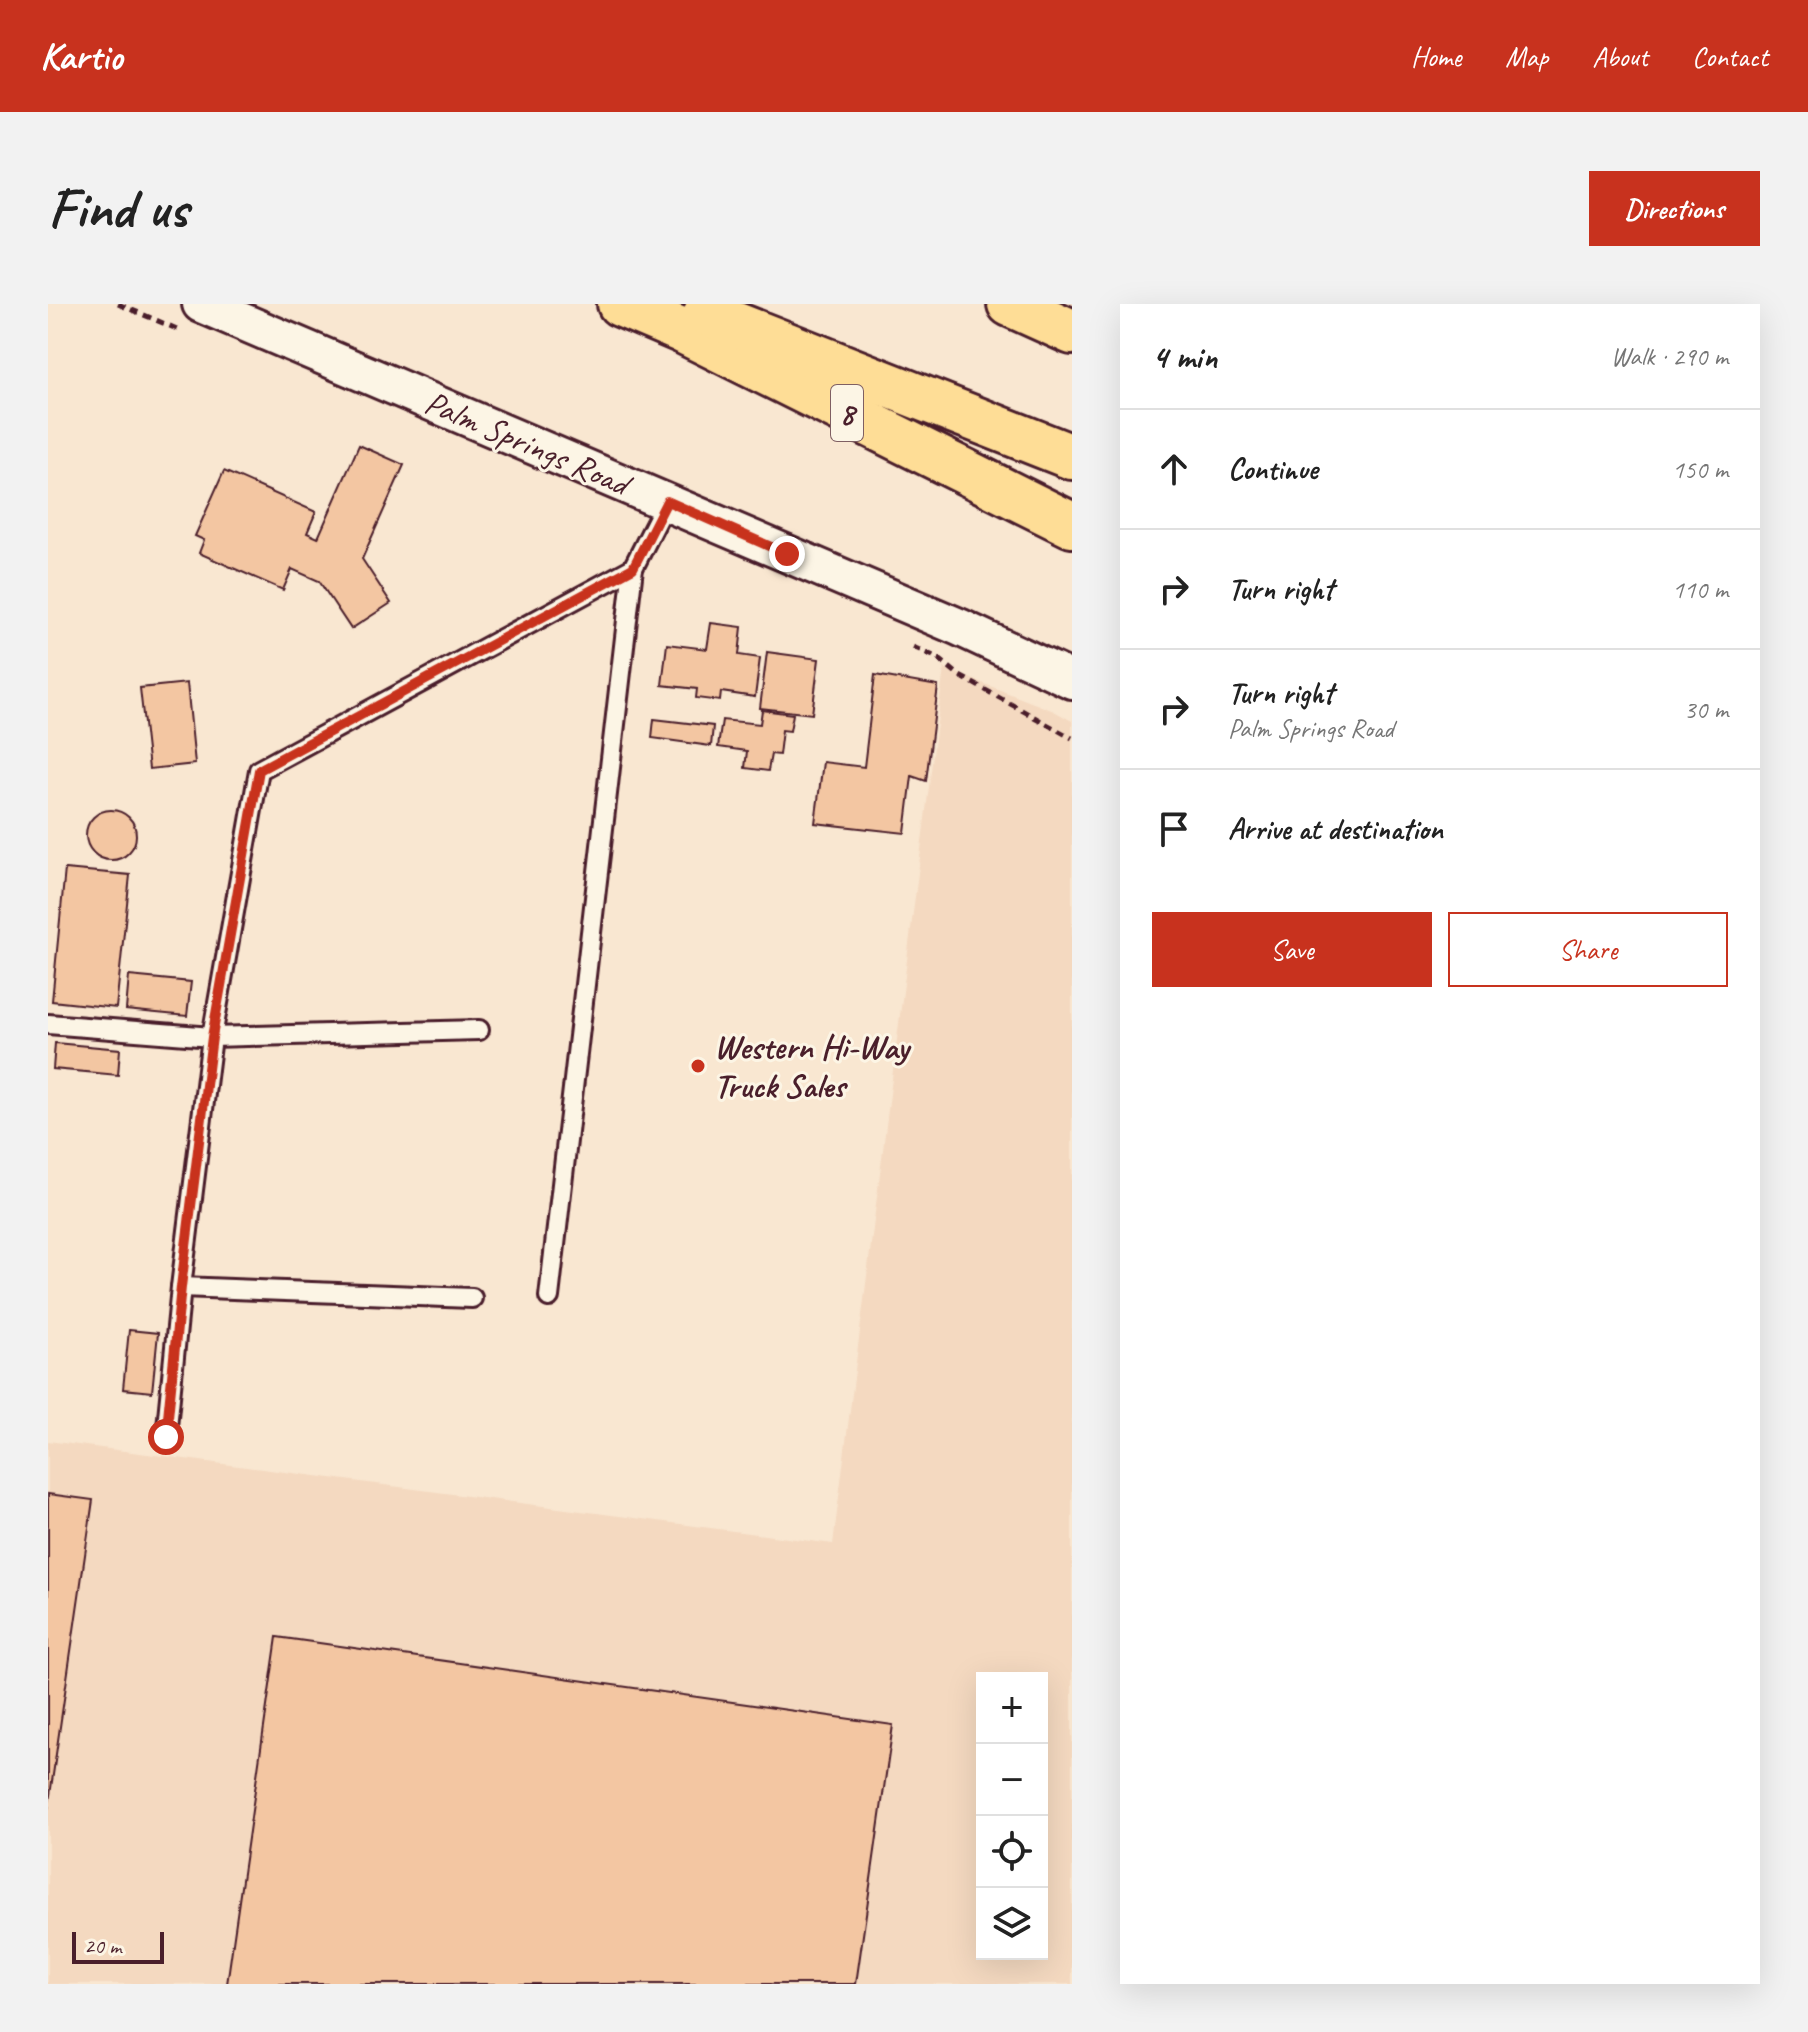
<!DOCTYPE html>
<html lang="en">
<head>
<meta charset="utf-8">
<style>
	body { margin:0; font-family:Caveat,sans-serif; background:#f2f2f2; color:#222 }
	.controls { position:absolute; right:24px; bottom:24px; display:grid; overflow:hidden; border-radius:0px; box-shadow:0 8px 32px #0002 }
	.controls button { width:72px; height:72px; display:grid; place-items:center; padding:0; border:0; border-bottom:2px solid #e0e0e0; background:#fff; color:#222; font:40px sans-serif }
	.scale { position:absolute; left:24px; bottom:20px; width:92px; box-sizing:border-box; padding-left:8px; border:4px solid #4a1f2b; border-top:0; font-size:22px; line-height:28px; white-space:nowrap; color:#4a1f2b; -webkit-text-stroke:6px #fcf5e5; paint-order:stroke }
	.stop { position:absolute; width:24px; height:24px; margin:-18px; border:6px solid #c8321e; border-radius:50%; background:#fff }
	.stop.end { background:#c8321e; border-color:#fff; box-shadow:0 2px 8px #0008 }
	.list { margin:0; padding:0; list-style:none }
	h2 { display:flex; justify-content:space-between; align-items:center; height:104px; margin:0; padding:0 32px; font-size:34px }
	h2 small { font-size:26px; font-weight:400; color:#767676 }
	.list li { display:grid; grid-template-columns:52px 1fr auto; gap:24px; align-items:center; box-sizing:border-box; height:120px; padding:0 32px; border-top:2px solid #e0e0e0 }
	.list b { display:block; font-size:30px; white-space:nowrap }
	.list p { margin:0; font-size:26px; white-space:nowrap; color:#767676 }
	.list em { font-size:26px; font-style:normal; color:#767676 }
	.actions { display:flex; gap:16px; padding:24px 32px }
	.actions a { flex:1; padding:18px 0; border:2px solid #c8321e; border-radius:0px; text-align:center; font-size:28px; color:#c8321e }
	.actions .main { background:#c8321e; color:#fff }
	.icon { flex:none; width:44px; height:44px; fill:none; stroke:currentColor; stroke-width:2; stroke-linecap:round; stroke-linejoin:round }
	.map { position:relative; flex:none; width:1024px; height:1680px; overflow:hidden; border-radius:0px }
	header { display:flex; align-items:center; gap:48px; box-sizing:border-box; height:112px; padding:0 40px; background:#c8321e; color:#fff }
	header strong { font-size:38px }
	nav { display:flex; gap:44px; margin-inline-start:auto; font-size:28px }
	.intro { display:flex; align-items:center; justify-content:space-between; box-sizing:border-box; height:192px; padding:0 48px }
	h1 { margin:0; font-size:56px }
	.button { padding:20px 36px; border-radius:0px; background:#c8321e; color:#fff; font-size:28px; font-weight:700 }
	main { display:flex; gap:48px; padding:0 48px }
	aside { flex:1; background:#fff; border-radius:0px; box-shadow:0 8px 32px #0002 }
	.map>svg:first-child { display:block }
	.built { fill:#f4d9c0; fill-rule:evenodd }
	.building { fill:#f3c6a2; stroke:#4a1f2b; stroke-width:2 }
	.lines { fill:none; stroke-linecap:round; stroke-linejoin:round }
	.lane-casing { stroke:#4a1f2b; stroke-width:24 }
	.street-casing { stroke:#4a1f2b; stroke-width:42 }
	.highway-casing { stroke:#4a1f2b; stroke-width:50 }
	.path { stroke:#4a1f2b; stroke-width:5; stroke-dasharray:8 6; stroke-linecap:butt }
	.lane { stroke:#fcf5e5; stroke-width:18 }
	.street { stroke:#fcf5e5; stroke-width:36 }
	.highway { stroke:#fedd96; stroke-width:44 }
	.route { stroke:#c8321e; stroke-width:10 }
	.poi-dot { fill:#c8321e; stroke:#fcf5e5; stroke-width:3 }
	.labels { text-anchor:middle; stroke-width:6; stroke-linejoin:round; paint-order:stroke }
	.shield { fill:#fcf5e5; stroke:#7f5f63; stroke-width:2 }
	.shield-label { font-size:32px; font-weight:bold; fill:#4a1f2b }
	.street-label { font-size:34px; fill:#4a1f2b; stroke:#fcf5e5 }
	.poi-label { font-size:34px; font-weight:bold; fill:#4a1f2b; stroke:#fcf5e5; text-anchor:start }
</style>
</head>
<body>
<header>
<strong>Kartio</strong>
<nav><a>Home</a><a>Map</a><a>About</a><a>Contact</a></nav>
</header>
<div class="intro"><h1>Find us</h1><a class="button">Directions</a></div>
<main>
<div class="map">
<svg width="1024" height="1680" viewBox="0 0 1024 1680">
	<rect width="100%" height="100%" fill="#f9e7d1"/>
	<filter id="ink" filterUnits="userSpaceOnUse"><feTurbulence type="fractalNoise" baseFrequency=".0125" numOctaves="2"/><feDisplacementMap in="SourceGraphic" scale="16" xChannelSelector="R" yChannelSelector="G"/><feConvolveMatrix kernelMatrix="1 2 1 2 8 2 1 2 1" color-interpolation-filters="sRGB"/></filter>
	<g filter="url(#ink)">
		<path class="built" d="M896 364 1006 407 1024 417V1680H0V1137L785 1240ZM934 1374H994V1650H934Z"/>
		<g class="building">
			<polygon points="311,141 356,161 314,255 343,299 303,325 271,277 244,265 235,286 151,249 156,236 147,232 176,167 268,208 259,229 270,234"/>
			<polygon points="663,319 694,323 691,351 712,354 707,393 673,388 672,397 648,394 649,385 614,381 619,340 659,345"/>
			<polygon points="719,348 771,355 764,410 712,404"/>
			<polygon points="827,371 890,382 878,477 864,472 857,529 767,519 775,458 816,463"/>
			<polygon points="139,379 147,460 101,465 92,384"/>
			<polygon points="714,406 745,410 742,427 734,426 731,451 723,450 720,467 697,464 699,447 670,443 674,416 712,420"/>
			<polygon points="606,415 665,422 663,442 604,434"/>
			<circle cx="63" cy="531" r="25"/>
			<polygon points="17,565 82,571 68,704 4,697"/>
			<polygon points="81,672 143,678 139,712 78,706"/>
			<polygon points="7,739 72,745 70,771 5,765"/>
			<polygon points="81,1026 110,1029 104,1088 75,1085"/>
			<polygon points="0,1190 45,1196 0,1505"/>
			<polygon points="229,1333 845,1421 808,1680 179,1680"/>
		</g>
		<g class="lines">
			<defs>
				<g id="lane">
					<polyline points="0,720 164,733 431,726"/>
					<polyline points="133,983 424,994"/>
					<polyline points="501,993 585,264 619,197"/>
					<polyline points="118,1133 133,983 164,733 211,466 585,264"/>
				</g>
				<polyline id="street" points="153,0 911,323 1024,376"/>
				<g id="highway">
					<polyline points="572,0 633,26 1024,221"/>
					<polyline points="962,0 1024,28"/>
					<polyline points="658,9 1024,153"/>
				</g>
			</defs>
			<use href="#lane" class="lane-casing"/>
			<use href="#street" class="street-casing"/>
			<use href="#highway" class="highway-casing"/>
			<g class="path">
				<polyline points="70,0 129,25"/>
				<polyline points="865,343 890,354 912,372 1024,434"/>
			</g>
			<use href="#lane" class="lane"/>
			<use href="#street" class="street"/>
			<use href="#highway" class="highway"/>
		</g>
	</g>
	<g class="lines" filter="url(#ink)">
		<polyline class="route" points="118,1133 133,983 164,733 211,466 585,264 619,197 739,250"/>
	</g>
	<circle class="poi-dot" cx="650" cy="762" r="8"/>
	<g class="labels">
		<rect class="shield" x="783" y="81" width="32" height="56" rx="6"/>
		<g class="shield-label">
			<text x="799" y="120">8</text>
		</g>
		<g class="street-label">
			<text transform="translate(479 138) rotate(23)" y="12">Palm Springs Road</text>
		</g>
		<g class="poi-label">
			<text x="666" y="754">Western Hi-Way<tspan x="666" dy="39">Truck Sales</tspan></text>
		</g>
	</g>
</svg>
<div class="controls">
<button>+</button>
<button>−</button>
<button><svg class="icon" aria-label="locate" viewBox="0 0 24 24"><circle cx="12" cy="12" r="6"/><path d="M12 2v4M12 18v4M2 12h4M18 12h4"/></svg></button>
<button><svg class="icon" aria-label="layers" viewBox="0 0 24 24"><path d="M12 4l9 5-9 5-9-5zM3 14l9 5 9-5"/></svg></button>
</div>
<div class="scale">20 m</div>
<div class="stop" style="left:118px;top:1133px"></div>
<div class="stop end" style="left:739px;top:250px"></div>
</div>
<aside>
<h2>4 min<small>Walk · 290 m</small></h2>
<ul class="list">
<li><svg class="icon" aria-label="ahead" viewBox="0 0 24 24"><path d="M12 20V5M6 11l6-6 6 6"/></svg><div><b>Continue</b></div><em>150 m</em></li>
<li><svg class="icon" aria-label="right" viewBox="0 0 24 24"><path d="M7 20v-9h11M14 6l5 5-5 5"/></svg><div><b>Turn right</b></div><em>110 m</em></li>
<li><svg class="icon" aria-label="right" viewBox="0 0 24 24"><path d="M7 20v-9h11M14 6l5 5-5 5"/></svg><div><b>Turn right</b><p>Palm Springs Road</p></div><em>30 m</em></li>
<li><svg class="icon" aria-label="arrive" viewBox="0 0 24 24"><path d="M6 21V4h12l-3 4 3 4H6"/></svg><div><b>Arrive at destination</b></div></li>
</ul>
<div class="actions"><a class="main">Save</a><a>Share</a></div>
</aside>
</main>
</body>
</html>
